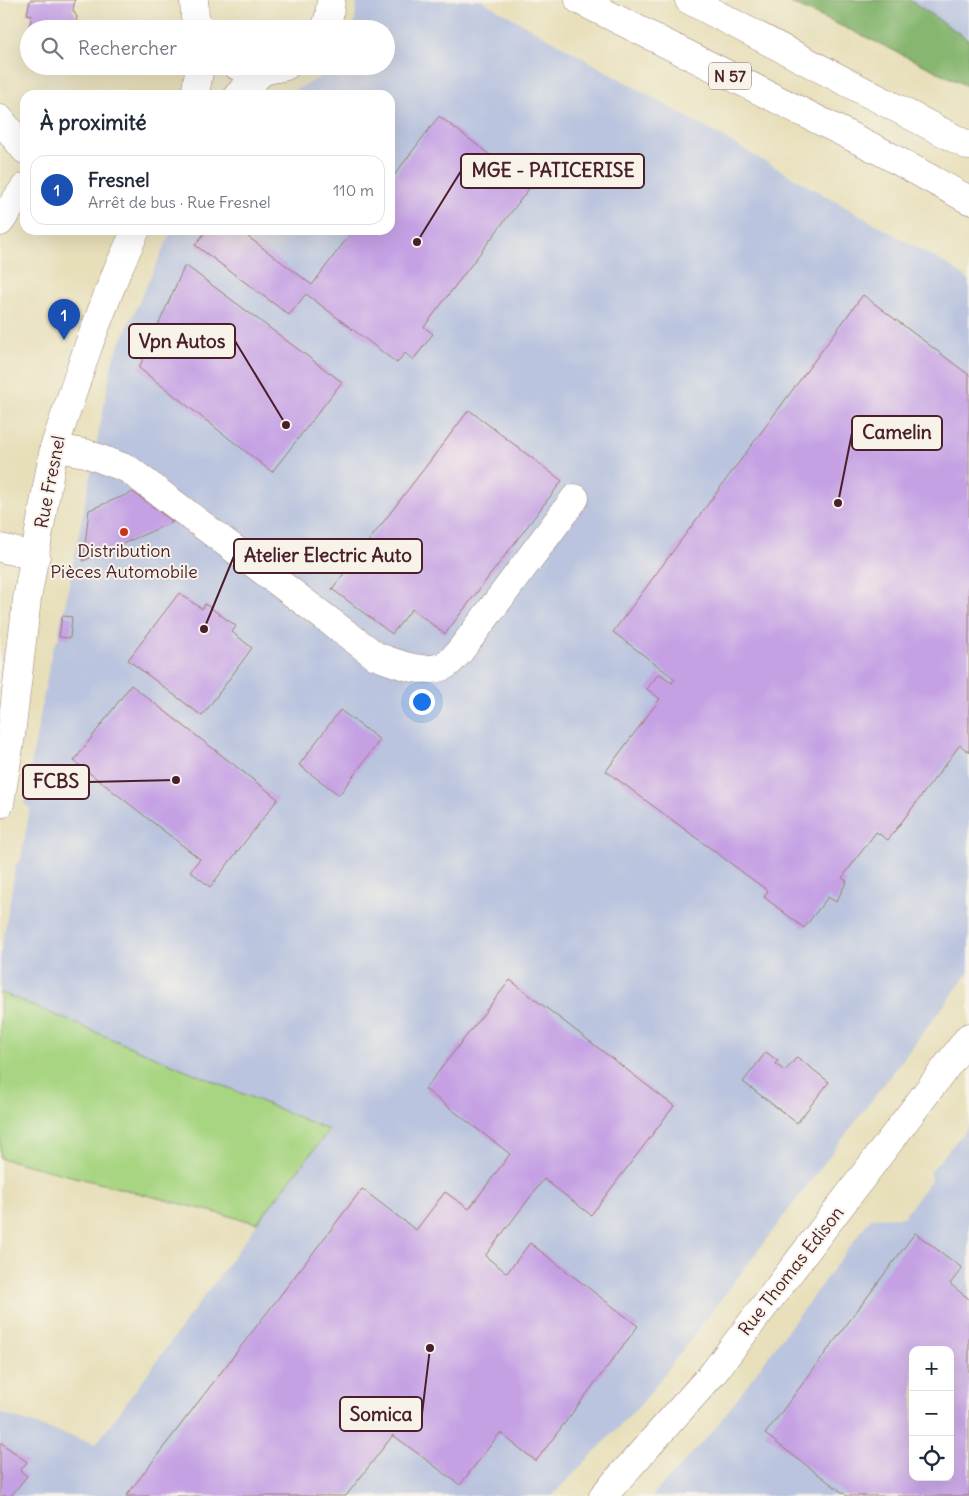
<!DOCTYPE html>
<html lang="fr">
<head>
<meta charset="utf-8">
<style>
	body { margin:0; font-family:Delius,sans-serif; background:#f2f2f3; color:#1f2937 }
	.controls { position:absolute; right:15px; bottom:15px; display:grid; overflow:hidden; border-radius:10px; box-shadow:0 5px 20px #0002 }
	.controls button { width:45px; height:45px; display:grid; place-items:center; padding:0; border:0; border-bottom:1px solid #e0e1e3; background:#fff; color:#1f2937; font:25px sans-serif }
	.you { position:absolute; left:421px; top:701px; width:18px; height:18px; margin:-12px; border:4px solid #fff; border-radius:50%; background:#1a73e8; box-shadow:0 0 0 8px #1a73e833 }
	.badge { display:grid; place-items:center; width:32px; height:32px; border-radius:50%; background:#111827; color:#fff; font-size:16px; font-weight:700 }
	.pin { position:absolute; translate:-50% -41px; filter:drop-shadow(0 1px 2px #0008) }
	.pin::after { content:''; position:absolute; top:26px; width:18px; height:15px; background:inherit; clip-path:polygon(0 0,100% 0,50% 100%) }
	.list { margin:0; padding:0; list-style:none }
	h2 { display:flex; justify-content:space-between; align-items:center; height:65px; margin:0; padding:0 20px; font-size:21px }
	h2 small { font-size:16px; font-weight:400; color:#747a83 }
	.list li { display:grid; grid-template-columns:32px 1fr auto; gap:15px; align-items:center; box-sizing:border-box; height:70px; margin:0 10px 10px; padding:0 10px; border:1px solid #e0e1e3; border-radius:15px }
	.list b { display:block; font-size:19px; white-space:nowrap }
	.list p { margin:0; font-size:16px; white-space:nowrap; color:#747a83 }
	.list em { font-size:16px; font-style:normal; color:#747a83 }
	.icon { flex:none; width:28px; height:28px; fill:none; stroke:currentColor; stroke-width:2; stroke-linecap:round; stroke-linejoin:round }
	.map { position:relative; flex:none; width:969px; height:1496px; overflow:hidden }
	.search { position:absolute; background:#fff; box-shadow:0 5px 20px #0002; left:20px; top:20px; width:375px; height:55px; display:flex; align-items:center; gap:12px; box-sizing:border-box; padding:0 18px; border-radius:28px; color:#747a83; font-size:19px }
	.panel { position:absolute; background:#fff; box-shadow:0 5px 20px #0002; left:20px; top:90px; width:375px; height:145px; border-radius:15px }
	.map>svg:first-child { display:block }
	.industrial { fill:#bac4de; fill-rule:evenodd }
	.green { fill:#a8d582; stroke:#797a56 }
	.forest { fill:#86b670; stroke:#686a4e }
	.building { fill:#c5a1e4; fill-rule:evenodd }
	.lines { fill:none; stroke-linecap:round; stroke-linejoin:round }
	.minor-casing { stroke:#987f72; stroke-width:29 }
	.highway-casing { stroke:#987f72; stroke-width:29 }
	.minor { stroke:#fff; stroke-width:28 }
	.highway { stroke:#fff; stroke-width:28 }
	.poi-dot { fill:#c8321e; stroke:#f7f3e8; stroke-width:2 }
	.labels { text-anchor:middle; stroke-width:4; stroke-linejoin:round; paint-order:stroke }
	.shield { fill:#f7f3e8; stroke:#7e5f64; stroke-width:1 }
	.shield-label { font-size:16px; font-weight:bold; fill:#4a1f2b }
	.street-label { font-size:18px; fill:#4a1f2b; stroke:#f7f3e8 }
	.poi-label { font-size:18px; fill:#4a1f2b; stroke:#f7f3e8 }
	.leader { fill:none; stroke:#4a1f2b; stroke-width:2 }
	.callout-dot { fill:#4a1f2b; stroke:#f7f3e8; stroke-width:2 }
	.callout { fill:#f7f3e8; stroke:#4a1f2b; stroke-width:2 }
	.callout-label { font-size:19px; text-anchor:middle; font-weight:bold; fill:#4a1f2b }
</style>
</head>
<body>
<div class="map">
<svg width="969" height="1496" viewBox="0 0 969 1496">
	<rect width="100%" height="100%" fill="#f7f3e8"/>
	<filter id="ink" filterUnits="userSpaceOnUse"><feTurbulence type="fractalNoise" baseFrequency=".02" numOctaves="2"/><feDisplacementMap in="SourceGraphic" scale="10" xChannelSelector="R" yChannelSelector="G"/><feConvolveMatrix kernelMatrix="1 2 1 2 8 2 1 2 1" color-interpolation-filters="sRGB"/></filter>
	<filter id="wash" filterUnits="userSpaceOnUse"><feTurbulence type="fractalNoise" baseFrequency=".0096" numOctaves="4" result="noise"/><feDisplacementMap in="SourceGraphic" scale="20" xChannelSelector="R" yChannelSelector="G"/><feGaussianBlur stdDeviation="1.12" result="paint"/><feColorMatrix in="noise" values="0 0 0 0 0 0 0 0 0 0 0 0 0 0 0 0 0 1.4 0 .05"/><feComposite in="paint" operator="in"/></filter>
	<g filter="url(#wash)">
		<rect width="100%" height="100%" fill="#e7dfb9"/>
		<g class="industrial">
			<polygon points="357,0 481,0 951,267 969,281 969,972 643,1402 552,1496 0,1496 0,1413 96,1444 257,1224 0,1158 0,959 16,864 20,862 26,832 30,808 24,804 52,650 59,637 113,359 172,230 390,230 390,95 280,95 297,89 317,79 332,66 386,66 386,29 354,29"/>
			<polygon points="910,0 969,0 969,40"/>
			<path d="M969 1126V1496H652L712 1432 871 1218 903 1217 931 1180 930 1172ZM913 1350H950V1477H913Z"/>
		</g>
		<polygon class="green" points="0,992 329,1130 257,1223 0,1158"/>
		<polygon class="forest" points="784,0 910,0 969,40 969,87 870,39"/>
		<g id="blocks">
			<g class="building">
				<polygon points="30,0 75,0 73,10 77,17 75,29 29,29 32,15 27,14"/>
				<polygon points="439,116 531,186 424,327 433,334 413,360 405,353 397,363 306,294 289,315 195,245 207,230 239,230 312,285 353,230 390,230 390,181"/>
				<polygon points="185,265 342,382 272,472 139,368"/>
				<polygon points="863,295 969,375 969,752 960,745 888,840 876,832 842,878 847,881 836,902 828,897 804,928 764,897 768,891 606,771 660,699 647,689 659,673 672,683 675,679 613,632"/>
				<polygon points="469,410 562,481 445,634 412,609 392,634 332,589"/>
				<polygon points="133,492 173,522 83,561 89,510"/>
				<polygon points="179,593 202,609 205,604 236,626 232,632 252,648 202,716 128,660"/>
				<polygon points="62,616 72,617 70,638 59,637"/>
				<polygon points="131,685 278,799 210,887 190,871 200,859 74,761"/>
				<polygon points="340,710 380,740 339,795 299,765"/>
				<polygon points="510,980 674,1106 591,1215 544,1179 485,1256 507,1273 530,1243 638,1326 536,1461 500,1433 460,1485 393,1435 346,1496 126,1496 362,1189 416,1230 445,1192 469,1209 510,1154 425,1089"/>
				<polygon points="766,1052 778,1061 776,1064 785,1071 797,1057 829,1082 797,1123 743,1082"/>
				<path d="M915 1233 962 1268 950 1284 969 1299V1496H847L765 1434ZM913 1350H950V1477H913Z"/>
				<polygon points="0,1442 27,1462 20,1471 27,1476 11,1496 0,1496"/>
			</g>
		</g>
	</g>
	<g filter="url(#ink)">
		<use href="#blocks" fill-opacity="0" stroke="#987f72" stroke-width="1"/>
		<g class="lines">
			<defs>
				<g id="minor">
					<polyline points="194,0 195,17 199,29"/>
					<polyline points="325,29 329,16 331,0"/>
					<polyline points="237,66 263,71 286,66"/>
					<polyline points="195,95 200,66"/>
					<polyline points="238,95 263,71"/>
					<polyline points="0,119 25,150"/>
					<polyline points="0,222 25,187"/>
					<path d="M54 448 85 453 128 469 376 656C397 663 423 676 446 665 451 662 456 655 460 651L575 498"/>
					<polyline points="0,548 36,556"/>
					<polyline points="0,804 11,735 27,599 54,448 89,344 117,271 136,230"/>
					<polyline points="603,1496 714,1372 969,1037"/>
				</g>
				<g id="highway">
					<polyline points="579,0 880,151 969,200"/>
					<polyline points="689,0 969,146"/>
				</g>
			</defs>
			<use href="#minor" class="minor-casing"/>
			<use href="#highway" class="highway-casing"/>
			<use href="#minor" class="minor"/>
			<use href="#highway" class="highway"/>
		</g>
	</g>
	<circle class="poi-dot" cx="124" cy="532" r="5"/>
	<g class="labels">
		<rect class="shield" x="709" y="62.5" width="42" height="27" rx="4"/>
		<g class="shield-label">
			<text x="730" y="82">N 57</text>
		</g>
		<g class="street-label">
			<text transform="translate(50 482) rotate(-79)" y="6">Rue Fresnel</text>
			<text transform="translate(791 1271) rotate(-52)" y="6">Rue Thomas Edison</text>
		</g>
		<g class="poi-label">
			<text x="124" y="557">Distribution<tspan x="124" dy="21">Pièces Automobile</tspan></text>
		</g>
	</g>
	<path class="leader" d="M417 242L461 171M286 425L235 341M838 503L852 433M204 629L234 556M176 780L89 782M430 1348L422 1414"/>
	<g class="callout-dot">
		<circle cx="417" cy="242" r="5"/>
		<circle cx="286" cy="425" r="5"/>
		<circle cx="838" cy="503" r="5"/>
		<circle cx="204" cy="629" r="5"/>
		<circle cx="176" cy="780" r="5"/>
		<circle cx="430" cy="1348" r="5"/>
	</g>
	<g class="callout">
		<rect x="461" y="154" width="183" height="34" rx="5"/>
		<rect x="129" y="324" width="106" height="34" rx="5"/>
		<rect x="852" y="416" width="90" height="34" rx="5"/>
		<rect x="234" y="539" width="188" height="34" rx="5"/>
		<rect x="23" y="765" width="66" height="34" rx="5"/>
		<rect x="340" y="1397" width="82" height="34" rx="5"/>
	</g>
	<g class="callout-label">
		<text x="553" y="177">MGE - PATICERISE</text>
		<text x="182" y="348">Vpn Autos</text>
		<text x="897" y="439">Camelin</text>
		<text x="328" y="562">Atelier Electric Auto</text>
		<text x="56" y="788">FCBS</text>
		<text x="381" y="1421">Somica</text>
	</g>
</svg>
<div class="controls">
<button>+</button>
<button>−</button>
<button><svg class="icon" aria-label="locate" viewBox="0 0 24 24"><circle cx="12" cy="12" r="6"/><path d="M12 2v4M12 18v4M2 12h4M18 12h4"/></svg></button>
</div>
<div class="you"></div>
<div class="pin badge" style="left:64px;top:340px;background:#1a4fb4">1</div>
<div class="search"><svg class="icon" aria-label="search" viewBox="0 0 24 24"><circle cx="10" cy="10" r="6"/><path d="M15 15l6 6"/></svg>Rechercher</div>
<section class="panel">
<h2>À proximité<small></small></h2>
<ul class="list">
<li><span class="badge" style="background:#1a4fb4">1</span><div><b>Fresnel</b><p>Arrêt de bus · Rue Fresnel</p></div><em>110 m</em></li>
</ul>
</section>
</div>
</body>
</html>
